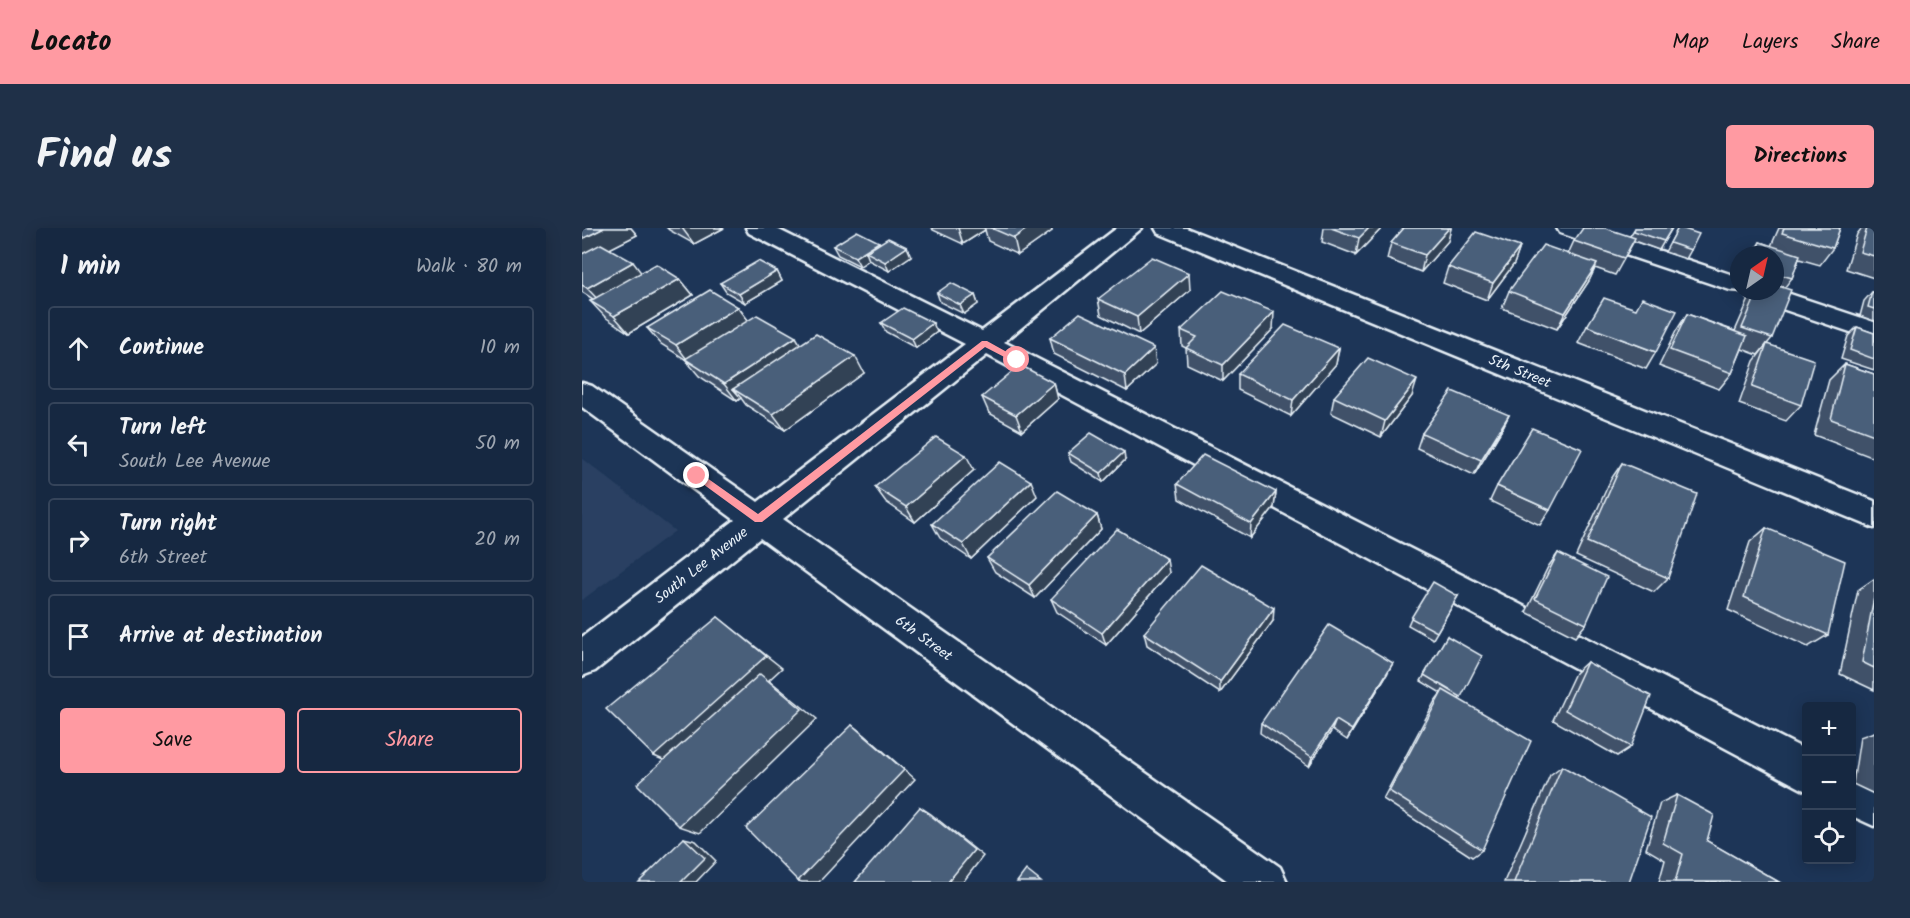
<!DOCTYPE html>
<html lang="en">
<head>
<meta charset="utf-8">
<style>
	body { margin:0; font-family:Kalam,sans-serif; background:#1f3048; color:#f1f3f6 }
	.controls { position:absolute; right:18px; bottom:18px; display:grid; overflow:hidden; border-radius:6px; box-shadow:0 3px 15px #0003 }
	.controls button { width:54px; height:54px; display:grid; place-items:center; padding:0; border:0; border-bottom:2px solid #35445a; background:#162841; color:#f1f3f6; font:30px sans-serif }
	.compass { position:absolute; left:1148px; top:18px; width:54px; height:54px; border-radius:50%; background:#162841; box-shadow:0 3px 15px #0003; rotate:34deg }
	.stop { position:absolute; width:18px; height:18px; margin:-14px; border:4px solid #ff9aa2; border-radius:50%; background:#fff }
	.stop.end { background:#ff9aa2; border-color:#fff; box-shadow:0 2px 6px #0008 }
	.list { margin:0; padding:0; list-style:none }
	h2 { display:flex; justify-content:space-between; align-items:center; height:78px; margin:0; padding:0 24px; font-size:26px }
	h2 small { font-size:20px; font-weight:400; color:#9ea6b1 }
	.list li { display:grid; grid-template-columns:39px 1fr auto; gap:18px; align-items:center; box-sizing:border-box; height:84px; margin:0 12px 12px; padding:0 12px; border:2px solid #35445a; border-radius:6px }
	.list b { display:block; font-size:22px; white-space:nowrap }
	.list p { margin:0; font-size:20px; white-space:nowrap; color:#9ea6b1 }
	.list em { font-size:20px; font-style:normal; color:#9ea6b1 }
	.actions { display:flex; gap:12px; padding:18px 24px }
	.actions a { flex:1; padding:14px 0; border:2px solid #ff9aa2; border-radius:6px; text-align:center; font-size:21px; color:#ff9aa2 }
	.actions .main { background:#ff9aa2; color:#111 }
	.icon { flex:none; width:33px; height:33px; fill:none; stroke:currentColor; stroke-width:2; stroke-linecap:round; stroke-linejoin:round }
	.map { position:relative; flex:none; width:1292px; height:654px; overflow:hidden; border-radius:6px }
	header { display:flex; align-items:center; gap:36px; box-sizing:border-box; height:84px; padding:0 30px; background:#ff9aa2; color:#111 }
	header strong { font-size:28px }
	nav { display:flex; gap:33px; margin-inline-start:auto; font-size:21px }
	.intro { display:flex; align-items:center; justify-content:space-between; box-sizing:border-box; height:144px; padding:0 36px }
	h1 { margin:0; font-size:42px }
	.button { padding:15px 27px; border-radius:6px; background:#ff9aa2; color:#111; font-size:21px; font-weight:700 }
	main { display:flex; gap:36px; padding:0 36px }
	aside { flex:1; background:#162841; border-radius:6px; box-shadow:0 3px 15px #0003 }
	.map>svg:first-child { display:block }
	.built { fill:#2a4162 }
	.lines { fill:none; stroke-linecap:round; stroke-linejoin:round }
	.minor-casing { stroke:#e8f1f8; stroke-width:5 }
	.minor { fill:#1d3557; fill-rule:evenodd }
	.wall { fill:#3f5169; stroke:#e8f1f8; stroke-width:1.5 }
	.shaded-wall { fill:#334255; stroke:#e8f1f8; stroke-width:1.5 }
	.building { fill:#495e7a; stroke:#e8f1f8; stroke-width:1.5 }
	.route { fill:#ff9aa2 }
	.labels { text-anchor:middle; stroke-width:6; stroke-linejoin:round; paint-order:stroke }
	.street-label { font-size:15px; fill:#e8f1f8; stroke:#1d3557 }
</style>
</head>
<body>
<header>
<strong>Locato</strong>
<nav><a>Map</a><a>Layers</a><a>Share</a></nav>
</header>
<div class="intro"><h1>Find us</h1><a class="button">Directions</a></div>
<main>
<aside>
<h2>1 min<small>Walk · 80 m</small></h2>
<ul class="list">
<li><svg class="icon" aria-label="ahead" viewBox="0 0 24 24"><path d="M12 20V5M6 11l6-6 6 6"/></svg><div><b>Continue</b></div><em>10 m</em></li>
<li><svg class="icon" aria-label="left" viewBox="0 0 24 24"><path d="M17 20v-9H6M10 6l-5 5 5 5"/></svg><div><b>Turn left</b><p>South Lee Avenue</p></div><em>50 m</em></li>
<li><svg class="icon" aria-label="right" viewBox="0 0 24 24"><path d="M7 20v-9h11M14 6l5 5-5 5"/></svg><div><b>Turn right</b><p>6th Street</p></div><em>20 m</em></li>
<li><svg class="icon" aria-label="arrive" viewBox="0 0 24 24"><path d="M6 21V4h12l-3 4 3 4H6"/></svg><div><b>Arrive at destination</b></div></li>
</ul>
<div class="actions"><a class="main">Save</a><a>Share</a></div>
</aside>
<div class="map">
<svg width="1292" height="654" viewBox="0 0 1292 654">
	<rect width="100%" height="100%" fill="#1d3557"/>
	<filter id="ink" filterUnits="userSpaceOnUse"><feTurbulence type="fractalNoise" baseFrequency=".0167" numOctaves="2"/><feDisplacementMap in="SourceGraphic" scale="12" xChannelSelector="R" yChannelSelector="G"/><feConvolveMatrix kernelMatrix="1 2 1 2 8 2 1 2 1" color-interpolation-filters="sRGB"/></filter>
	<g filter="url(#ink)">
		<polygon class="built" points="0,230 93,303 0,372"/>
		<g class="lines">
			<defs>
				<g id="minor">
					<polygon points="164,0 193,0 400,103 535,0 560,0 422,114 1224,522 1224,563 405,127 201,291 698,639 705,654 647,654 178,310 13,443 0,448 0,409 153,292 0,179 0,155 10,158 176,274 383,116 167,5"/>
					<polygon points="573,0 604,0 1292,273 1292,300 576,5"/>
					<polygon points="975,0 1009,0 1157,49 1157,63 1193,63 1193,61 1292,94 1292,112 1165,69 1162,63 1148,62 978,5"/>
					<polygon points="1270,546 1292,556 1292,598 1270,588"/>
				</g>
			</defs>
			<use href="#minor" class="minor-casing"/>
			<use href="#minor" class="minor"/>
		</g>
		<g class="wall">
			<polygon points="0,0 49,0 55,7 27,21 59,45 98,51 111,67 47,105 23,89 8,73 11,71 0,64"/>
			<polygon points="85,0 142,0 112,16 87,2"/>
			<polygon points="350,0 469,0 470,3 436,27 406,13 403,2 381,16 351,2"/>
			<polygon points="742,0 800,0 774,27 740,14"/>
			<polygon points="822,0 869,0 866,13 839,44 805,31 809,15"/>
			<polygon points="1053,0 1090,0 1077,22 1052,13 1033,47 1013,40 1007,53 975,101 920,80 927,63 986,26 992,13 1048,8"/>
			<polygon points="1096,0 1109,22 1104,31 1083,24"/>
			<polygon points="1197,0 1258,0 1251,20 1238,37 1217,31 1210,50 1203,59 1193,56 1193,27 1170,27 1178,14 1189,18"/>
			<polygon points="1280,0 1292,0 1292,50 1264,41 1275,6"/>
			<polygon points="297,14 298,15 329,28 307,43 288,33 287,32 278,38 256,27 251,18"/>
			<polygon points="938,19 932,36 905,72 861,55 866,39"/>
			<polygon points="195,43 200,53 163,75 144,64 138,55"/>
			<polygon points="608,62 557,106 519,87 516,71"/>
			<polygon points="1173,63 1193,63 1190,110 1176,127 1160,121 1150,145 1137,161 1077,138 1094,103 1105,86 1153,103 1168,69"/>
			<polygon points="1290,64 1292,64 1292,93 1278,88 1282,73"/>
			<polygon points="355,65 393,67 396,76 382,86 358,74"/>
			<polygon points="156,79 166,92 282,145 203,202 164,177 159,170 155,173 117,148 103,131 79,116 65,100"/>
			<polygon points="299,95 355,104 334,120 304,104"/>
			<polygon points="1005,98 1074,124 1064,141 996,115"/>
			<polygon points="1275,99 1292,105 1292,142 1259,131 1266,108"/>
			<polygon points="691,101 641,153 605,136 604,120 600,118 599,102"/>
			<polygon points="468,110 574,136 545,163 472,126"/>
			<polygon points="1185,116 1219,177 1204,193 1157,176 1172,133"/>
			<polygon points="757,120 754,136 709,188 656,162 656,146"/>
			<polygon points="1263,136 1292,146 1292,230 1232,207 1247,152"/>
			<polygon points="472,155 476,171 440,203 407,185 400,169"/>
			<polygon points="830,168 799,209 749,185 752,169"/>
			<polygon points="927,187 919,203 892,247 835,220 840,205"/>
			<polygon points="486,225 543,232 521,254 489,234"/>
			<polygon points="1040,235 1086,350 1072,364 994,328 1029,251"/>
			<polygon points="392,242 333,294 304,274 293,259"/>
			<polygon points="595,256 694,264 692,279 668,310 597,271"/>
			<polygon points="915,258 968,282 958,297 908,273"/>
			<polygon points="455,268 389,331 358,310 350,296"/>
			<polygon points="515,287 519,301 453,370 413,344 405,330"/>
			<polygon points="1184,300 1246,407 1226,419 1146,382 1168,314"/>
			<polygon points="976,325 1004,396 993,409 944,384 966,339"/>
			<polygon points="587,345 524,417 475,384 469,371"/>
			<polygon points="1292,351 1292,462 1258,446 1276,362"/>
			<polygon points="876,368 851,411 826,397 829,390"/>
			<polygon points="691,393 638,465 565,417 562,405"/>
			<polygon points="865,408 879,469 877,471 900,622 890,629 801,571 853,473 859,465 839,453"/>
			<polygon points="1005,434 1049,519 1035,528 971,492 993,445"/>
			<polygon points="805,446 765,512 750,502 727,538 678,505 679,495"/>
			<polygon points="1292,504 1292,566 1271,556 1278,509"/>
			<polygon points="980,538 1047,654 922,654 968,547"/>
			<polygon points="1095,567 1125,613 1197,654 1077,654 1083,632 1064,621 1078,575"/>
		</g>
		<g class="shaded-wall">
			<polygon points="22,0 49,0 55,7 0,35 0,11"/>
			<polygon points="100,0 142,0 112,16"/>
			<polygon points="376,0 402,0 403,2 381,16"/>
			<polygon points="446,0 469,0 470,3 436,27 432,10"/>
			<polygon points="787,0 800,0 774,27 777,10"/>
			<polygon points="867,0 869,0 866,13 839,44 843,27"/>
			<polygon points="297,14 301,23 284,24 287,32 278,38 273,29"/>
			<polygon points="325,19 329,28 307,43 303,34"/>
			<polygon points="938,19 932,36 905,72 911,55"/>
			<polygon points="51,34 64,51 20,76 5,60"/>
			<polygon points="1015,36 1007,53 975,101 983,85"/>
			<polygon points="195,43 200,53 163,75 157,66"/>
			<polygon points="607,45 608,62 557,106 555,89"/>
			<polygon points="98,51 111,67 47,105 32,88"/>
			<polygon points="393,67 396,76 382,86 378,77"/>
			<polygon points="156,79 168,95 107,134 94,117"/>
			<polygon points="692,84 691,101 641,153 641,137"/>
			<polygon points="351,95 355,104 334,120 330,111"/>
			<polygon points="214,109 224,126 151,161 159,170 155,173 142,156"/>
			<polygon points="572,120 574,136 545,163 543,147"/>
			<polygon points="757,120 754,136 709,188 711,172"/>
			<polygon points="273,128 282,145 203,202 191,186"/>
			<polygon points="835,152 830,168 799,209 803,193"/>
			<polygon points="472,155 476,171 440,203 434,187"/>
			<polygon points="927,187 919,203 892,247 899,232"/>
			<polygon points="542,224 543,232 521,254 519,245"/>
			<polygon points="384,227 392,242 333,294 324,279"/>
			<polygon points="449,253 455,268 389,331 381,316"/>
			<polygon points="694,264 692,279 668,310 669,296"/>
			<polygon points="515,287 519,301 453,370 447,357"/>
			<polygon points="585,331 587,345 524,417 520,405"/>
			<polygon points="692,380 691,393 638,465 638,454"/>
			<polygon points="136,389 200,440 187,452 235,491 118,605 97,598 93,537 72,528"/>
			<polygon points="811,435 805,446 765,512 770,502"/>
			<polygon points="754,492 750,502 727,538 730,529"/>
			<polygon points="270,497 283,507 333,551 237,654 220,654 216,653"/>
			<polygon points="338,579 349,586 401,628 381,654 366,654"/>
			<polygon points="102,610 114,613 134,633 114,654 99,654"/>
		</g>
		<g class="building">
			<polygon points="0,0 22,0 0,11"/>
			<polygon points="409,0 446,0 432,10"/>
			<polygon points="749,0 787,0 777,10"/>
			<polygon points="822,0 867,0 843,27 809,15"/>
			<polygon points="1001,0 1023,0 1053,10 1042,30 992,13"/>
			<polygon points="1053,0 1090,0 1082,13 1052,3"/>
			<polygon points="1096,0 1099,0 1117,6 1109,22 1088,15"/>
			<polygon points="1202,0 1258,0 1251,20 1200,5"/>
			<polygon points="1285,0 1292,0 1292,28 1278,24"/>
			<polygon points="275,3 297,14 273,29 251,18"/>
			<polygon points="894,4 938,19 911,55 866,39"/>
			<polygon points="306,10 325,19 303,34 284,24"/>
			<polygon points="1178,14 1218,27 1210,50 1193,45 1193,27 1172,27"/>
			<polygon points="19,16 51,34 5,60 0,57 0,26"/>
			<polygon points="961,17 1015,36 983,85 927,63"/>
			<polygon points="570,29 607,45 555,89 516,71"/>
			<polygon points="176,33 195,43 157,66 138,55"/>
			<polygon points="74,36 98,51 32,88 8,73"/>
			<polygon points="369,55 393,67 378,77 355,65"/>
			<polygon points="1193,57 1209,62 1190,110 1160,100 1176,63 1193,63"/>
			<polygon points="128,62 156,79 94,117 65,100"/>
			<polygon points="641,63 692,84 641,137 604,120 615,109 599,102"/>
			<polygon points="1290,64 1292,64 1292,81 1286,79"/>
			<polygon points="1022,70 1054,81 1060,70 1095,83 1074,124 1005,98"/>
			<polygon points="321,80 351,95 330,111 299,95"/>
			<polygon points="498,85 572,120 543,147 468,110"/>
			<polygon points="1105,86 1165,108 1150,145 1088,122"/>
			<polygon points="175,87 214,109 142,156 103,131"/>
			<polygon points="703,97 757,120 711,172 656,146"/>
			<polygon points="1275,99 1292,105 1292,131 1268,122"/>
			<polygon points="234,106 273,128 191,186 151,161"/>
			<polygon points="1185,116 1232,132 1219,177 1170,159"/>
			<polygon points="786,130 835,152 803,193 752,169"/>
			<polygon points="1263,136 1292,146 1292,207 1249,191"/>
			<polygon points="438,137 472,155 434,187 400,169"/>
			<polygon points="870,163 927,187 899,232 840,205"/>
			<polygon points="950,200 1000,221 968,282 915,258"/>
			<polygon points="509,205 542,224 519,245 486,225"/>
			<polygon points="354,209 384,227 324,279 293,259"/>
			<polygon points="621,227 694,264 669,296 595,256"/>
			<polygon points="418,234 449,253 381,316 350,296"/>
			<polygon points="1040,235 1115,266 1086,350 1005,314"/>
			<polygon points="475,263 515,287 447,357 405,330"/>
			<polygon points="1184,300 1263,333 1246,407 1162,369"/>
			<polygon points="535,301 585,331 520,405 469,371"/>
			<polygon points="976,325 1025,349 1004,396 953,371"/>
			<polygon points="619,337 692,380 638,454 562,405"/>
			<polygon points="851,354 876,368 855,404 829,390"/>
			<polygon points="1292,369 1292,440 1280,434"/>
			<polygon points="136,389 184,428 72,528 24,481"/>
			<polygon points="747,397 811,435 770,502 754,492 730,529 679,495"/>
			<polygon points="865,408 900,428 879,469 842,447"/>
			<polygon points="1005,434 1069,468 1049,519 983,482"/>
			<polygon points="178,446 220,481 97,598 55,556"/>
			<polygon points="861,462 949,513 900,622 807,563"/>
			<polygon points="270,497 322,542 216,653 164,600"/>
			<polygon points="980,538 1069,589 1047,654 932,654"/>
			<polygon points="1095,567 1132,587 1125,613 1197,654 1093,654 1101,626 1081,615"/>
			<polygon points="338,579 392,622 366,654 273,654"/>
			<polygon points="102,610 123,630 99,654 57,654"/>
			<polygon points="444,642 459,654 435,654"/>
		</g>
	</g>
	<polygon class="route" points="400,113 405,113 439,132 432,134 403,119 180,294 173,294 110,248 118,245 176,286"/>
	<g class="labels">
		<g class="street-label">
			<text transform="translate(938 143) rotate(22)" y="5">5th Street</text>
			<text transform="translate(119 337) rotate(-38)" y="5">South Lee Avenue</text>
			<text transform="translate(342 410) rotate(36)" y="5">6th Street</text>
		</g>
	</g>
</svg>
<div class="controls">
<button>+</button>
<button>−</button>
<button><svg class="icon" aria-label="locate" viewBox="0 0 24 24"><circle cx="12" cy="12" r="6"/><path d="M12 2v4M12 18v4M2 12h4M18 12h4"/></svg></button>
</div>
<svg class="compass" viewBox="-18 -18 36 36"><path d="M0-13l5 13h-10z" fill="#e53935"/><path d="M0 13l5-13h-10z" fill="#9ea6b1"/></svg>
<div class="stop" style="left:435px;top:132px"></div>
<div class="stop end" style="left:115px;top:248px"></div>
</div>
</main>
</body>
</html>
